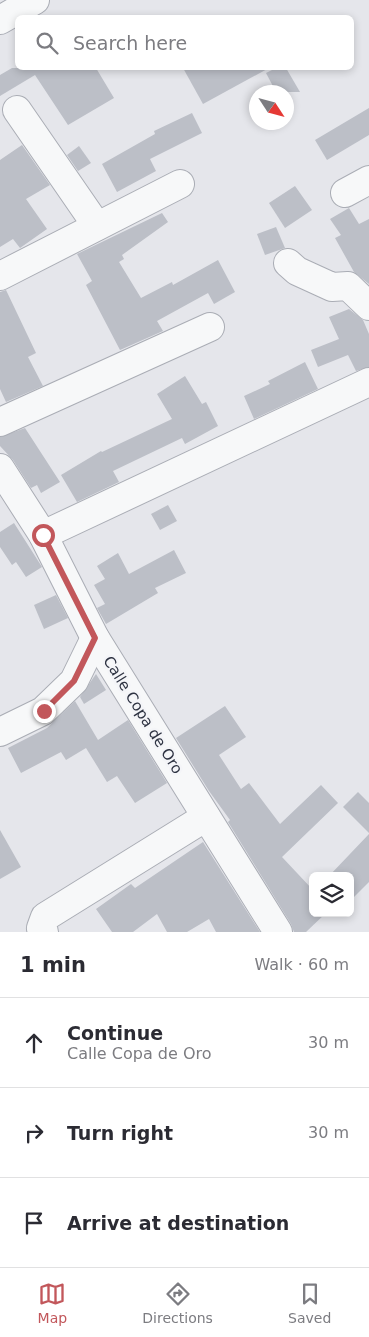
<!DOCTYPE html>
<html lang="en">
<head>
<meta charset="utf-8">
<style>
	body { margin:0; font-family:"DejaVu Sans",sans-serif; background:#f7f7f7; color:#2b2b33 }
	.controls { position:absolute; right:15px; bottom:15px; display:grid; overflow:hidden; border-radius:8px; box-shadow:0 2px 8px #0003 }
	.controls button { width:45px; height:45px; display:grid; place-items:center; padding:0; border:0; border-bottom:1px solid #e1e1e2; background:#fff; color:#2b2b33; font:25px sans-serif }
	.compass { position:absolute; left:249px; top:85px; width:45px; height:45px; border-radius:50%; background:#fff; box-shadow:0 2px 8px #0003; rotate:126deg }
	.stop { position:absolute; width:15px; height:15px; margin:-11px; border:4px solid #c2575b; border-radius:50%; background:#fff }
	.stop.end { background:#c2575b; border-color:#fff; box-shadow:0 1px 5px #0008 }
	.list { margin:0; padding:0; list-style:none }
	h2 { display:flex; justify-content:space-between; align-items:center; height:65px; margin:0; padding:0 20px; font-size:21px }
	h2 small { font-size:16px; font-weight:400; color:#7c7c81 }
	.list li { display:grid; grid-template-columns:32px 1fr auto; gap:15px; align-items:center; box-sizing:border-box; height:90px; padding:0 20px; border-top:1px solid #e1e1e2 }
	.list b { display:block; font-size:19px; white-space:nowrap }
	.list p { margin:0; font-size:16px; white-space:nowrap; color:#7c7c81 }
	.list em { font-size:16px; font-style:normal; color:#7c7c81 }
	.icon { flex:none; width:28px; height:28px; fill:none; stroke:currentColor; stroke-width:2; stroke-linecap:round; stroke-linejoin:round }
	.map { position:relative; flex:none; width:369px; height:932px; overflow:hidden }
	.search { position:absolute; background:#fff; box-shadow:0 2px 8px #0003; left:15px; right:15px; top:15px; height:55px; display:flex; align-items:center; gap:12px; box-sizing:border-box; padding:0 18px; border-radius:8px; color:#7c7c81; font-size:19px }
	.sheet { height:335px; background:#fff }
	nav { display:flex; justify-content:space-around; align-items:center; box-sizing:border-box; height:70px; border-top:1px solid #e1e1e2; background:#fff; font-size:14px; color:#7c7c81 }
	nav a { display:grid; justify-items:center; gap:2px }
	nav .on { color:#c2575b }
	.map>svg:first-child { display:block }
	.building { fill:#bcbfc7 }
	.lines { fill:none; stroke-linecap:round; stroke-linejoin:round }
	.minor-casing { stroke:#aaadb5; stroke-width:30 }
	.minor { stroke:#f7f8f9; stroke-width:28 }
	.route { stroke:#c2575b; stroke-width:6 }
	.labels { text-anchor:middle; stroke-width:5; stroke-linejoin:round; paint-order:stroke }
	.street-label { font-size:15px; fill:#2e3342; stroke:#f4f5f8 }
</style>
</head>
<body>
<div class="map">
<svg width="369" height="932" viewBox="0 0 369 932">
	<rect width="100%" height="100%" fill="#e5e6eb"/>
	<g class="building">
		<polygon points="12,68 96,68 114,98 68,125 35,75 0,96 0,75"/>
		<polygon points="183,68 269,68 203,104"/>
		<polygon points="276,68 286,68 300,92 276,92 266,73"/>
		<polygon points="369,108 369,135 327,160 315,140"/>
		<polygon points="192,113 202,133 150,159 156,171 117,192 102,164 155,134 154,131"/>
		<polygon points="22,145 50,185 26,199 47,229 20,248 13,239 0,247 0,160"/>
		<polygon points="79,146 91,163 78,171 67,155"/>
		<polygon points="295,186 312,210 285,228 269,203"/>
		<polygon points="349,208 359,224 369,219 369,284 354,272 335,238 341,235 330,219"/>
		<polygon points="162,213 168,222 122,255 124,259 119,262 141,298 172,282 173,285 218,260 235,292 214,304 208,293 157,321 163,331 120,350 86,285 92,281 77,254"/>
		<polygon points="276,227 285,248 265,255 257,234"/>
		<polygon points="6,290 36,353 28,357 43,386 6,402 0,389 0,292"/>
		<polygon points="349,309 363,320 369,334 369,367 356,371 348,355 318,367 311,350 339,339 329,317"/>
		<polygon points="305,362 318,389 254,419 244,396 270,384 268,381"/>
		<polygon points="185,376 202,404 206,402 218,426 185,444 182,438 113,471 119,482 77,502 61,475 101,451 102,452 172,419 157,394"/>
		<polygon points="25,428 60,482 41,493 37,485 31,488 13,460 0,446 0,437"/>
		<polygon points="168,505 177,521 160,530 151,514"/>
		<polygon points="14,523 42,567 26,577 16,562 12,565 0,547 0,532"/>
		<polygon points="174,550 186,573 155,588 158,593 106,624 97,608 105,604 94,585 105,579 97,566 118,553 129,574"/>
		<polygon points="56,595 68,618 44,629 34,605"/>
		<polygon points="96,674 106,690 84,704 80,697"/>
		<polygon points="75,701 98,740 128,720 167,783 135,803 117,776 107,782 86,748 66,760 61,752 21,773 8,748 47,728"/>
		<polygon points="225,706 246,737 219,755 241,789 249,783 280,824 321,785 338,803 282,857 313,890 313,913 326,913 306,932 294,932 291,924 228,822 230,820 209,791 176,738"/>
		<polygon points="358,792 369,803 369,833 343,807"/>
		<polygon points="0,830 21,867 0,879"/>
		<polygon points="369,834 369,882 350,901 350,876 329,876"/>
		<polygon points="203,842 260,932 216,932 209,919 187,932 167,932 157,914 133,932 112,932 96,909 131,884 135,888"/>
	</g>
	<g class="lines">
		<defs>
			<g id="minor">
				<polyline points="0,20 35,0"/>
				<polyline points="17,110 97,226"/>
				<polyline points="345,193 369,180"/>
				<polyline points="288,263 297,271 332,287 348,286 369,306"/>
				<polyline points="0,276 180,184"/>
				<polyline points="0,422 210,327"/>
				<polyline points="0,468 43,535 95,638 278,932"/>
				<polyline points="43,535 369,382"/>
				<polyline points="0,732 43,711 74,681 95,638"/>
				<polyline points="44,932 41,928 45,917 206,817"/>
			</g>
		</defs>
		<use href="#minor" class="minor-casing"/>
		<use href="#minor" class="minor"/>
	</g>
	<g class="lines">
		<polyline class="route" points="43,535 95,638 74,681 44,711"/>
	</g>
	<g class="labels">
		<g class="street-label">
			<text transform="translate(143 715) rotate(58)" y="5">Calle Copa de Oro</text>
		</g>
	</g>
</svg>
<div class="controls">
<button><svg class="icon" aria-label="layers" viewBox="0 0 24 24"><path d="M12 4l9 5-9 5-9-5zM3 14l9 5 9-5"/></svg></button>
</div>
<svg class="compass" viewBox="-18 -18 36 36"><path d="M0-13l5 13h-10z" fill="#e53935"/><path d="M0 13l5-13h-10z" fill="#7c7c81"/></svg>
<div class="stop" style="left:43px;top:535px"></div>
<div class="stop end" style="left:44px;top:711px"></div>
<div class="search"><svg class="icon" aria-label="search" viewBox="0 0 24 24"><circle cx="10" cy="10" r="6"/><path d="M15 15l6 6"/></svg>Search here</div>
</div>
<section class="sheet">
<h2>1 min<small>Walk · 60 m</small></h2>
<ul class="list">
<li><svg class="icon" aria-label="ahead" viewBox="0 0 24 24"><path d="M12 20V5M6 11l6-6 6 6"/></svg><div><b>Continue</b><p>Calle Copa de Oro</p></div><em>30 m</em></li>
<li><svg class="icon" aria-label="right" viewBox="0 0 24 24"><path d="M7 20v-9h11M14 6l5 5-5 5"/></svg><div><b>Turn right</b></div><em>30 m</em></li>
<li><svg class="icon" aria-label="arrive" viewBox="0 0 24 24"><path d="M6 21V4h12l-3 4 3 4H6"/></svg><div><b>Arrive at destination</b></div></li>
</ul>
</section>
<nav>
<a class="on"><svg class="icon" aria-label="map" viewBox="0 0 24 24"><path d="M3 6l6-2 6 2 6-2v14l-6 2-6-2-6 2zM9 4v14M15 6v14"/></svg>Map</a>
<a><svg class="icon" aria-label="directions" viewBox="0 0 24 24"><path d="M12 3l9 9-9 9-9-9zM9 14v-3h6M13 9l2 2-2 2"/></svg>Directions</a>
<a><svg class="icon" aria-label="saved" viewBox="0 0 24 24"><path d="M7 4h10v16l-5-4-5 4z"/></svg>Saved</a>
</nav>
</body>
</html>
